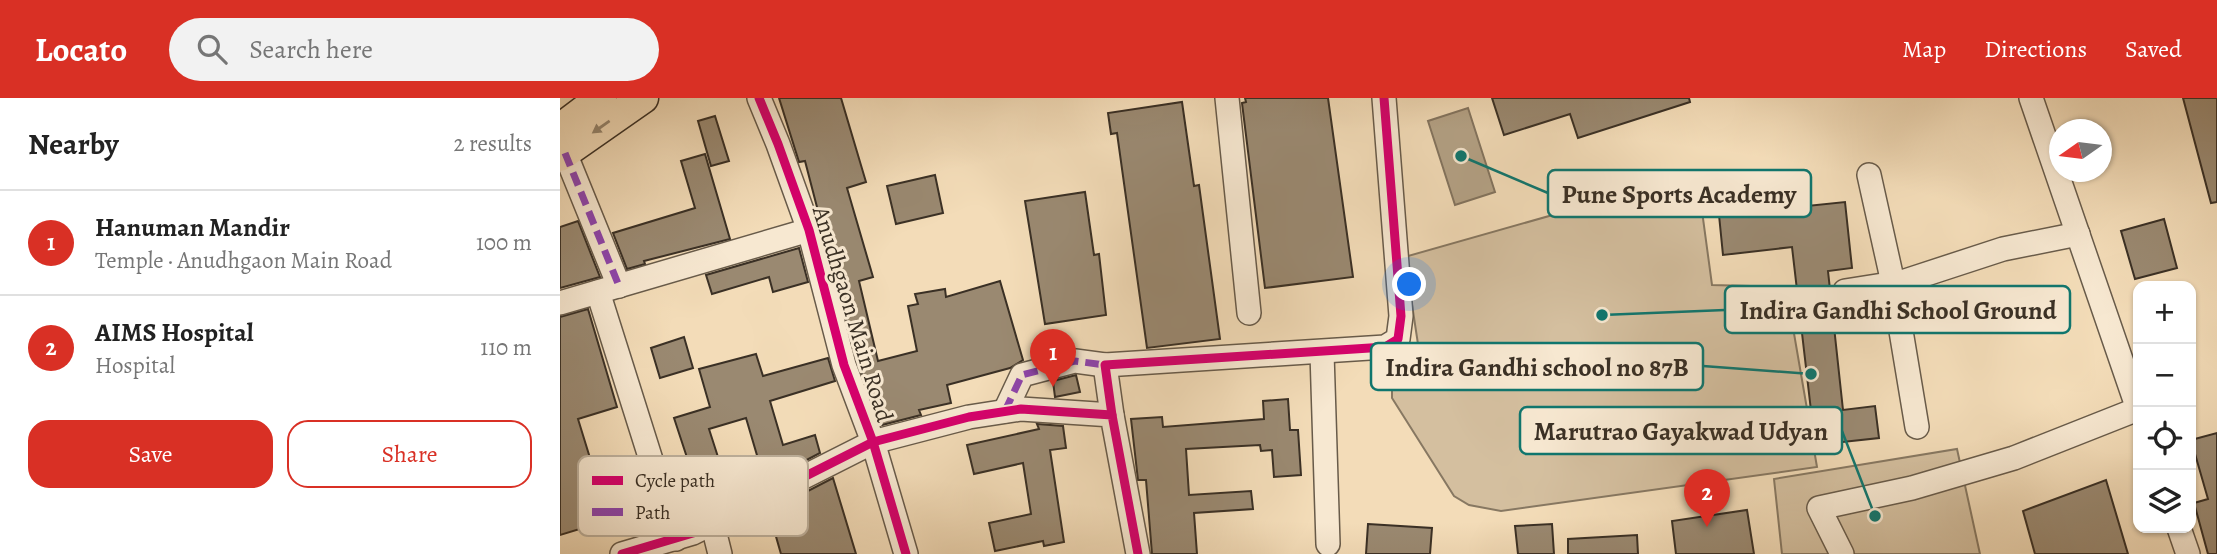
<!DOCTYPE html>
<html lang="en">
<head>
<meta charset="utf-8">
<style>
	body { margin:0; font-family:Alegreya,serif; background:#f2f2f2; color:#222 }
	.controls { position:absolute; right:21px; bottom:21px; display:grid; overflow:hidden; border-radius:14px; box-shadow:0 2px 5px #0004 }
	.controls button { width:63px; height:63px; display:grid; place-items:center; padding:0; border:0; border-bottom:2px solid #e0e0e0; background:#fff; color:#222; font:35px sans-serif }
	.compass { position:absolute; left:1489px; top:21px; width:63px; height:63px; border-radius:50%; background:#fff; box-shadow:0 2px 5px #0004; rotate:256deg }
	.you { position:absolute; left:850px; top:187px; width:24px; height:24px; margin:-18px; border:5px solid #fff; border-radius:50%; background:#1a73e8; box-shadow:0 0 0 10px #1a73e833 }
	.badge { display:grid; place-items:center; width:46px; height:46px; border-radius:50%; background:#d93025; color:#fff; font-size:23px; font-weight:700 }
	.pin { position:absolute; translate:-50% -58px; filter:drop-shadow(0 2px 4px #0008) }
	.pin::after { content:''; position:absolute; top:37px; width:24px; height:21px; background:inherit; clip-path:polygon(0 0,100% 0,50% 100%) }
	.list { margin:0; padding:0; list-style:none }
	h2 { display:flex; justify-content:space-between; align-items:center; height:91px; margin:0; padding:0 28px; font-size:30px }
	h2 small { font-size:23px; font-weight:400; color:#767676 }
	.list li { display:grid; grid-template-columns:46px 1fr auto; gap:21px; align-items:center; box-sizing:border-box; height:105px; padding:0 28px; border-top:2px solid #e0e0e0 }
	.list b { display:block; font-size:26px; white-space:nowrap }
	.list p { margin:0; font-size:23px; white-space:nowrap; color:#767676 }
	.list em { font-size:23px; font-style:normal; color:#767676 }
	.actions { display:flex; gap:14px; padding:21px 28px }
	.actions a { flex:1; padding:16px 0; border:2px solid #d93025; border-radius:21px; text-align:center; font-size:24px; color:#d93025 }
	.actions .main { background:#d93025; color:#fff }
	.icon { flex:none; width:38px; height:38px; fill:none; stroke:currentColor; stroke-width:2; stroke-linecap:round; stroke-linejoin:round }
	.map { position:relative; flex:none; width:1657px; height:456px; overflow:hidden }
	header { display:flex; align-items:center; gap:42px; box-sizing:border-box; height:98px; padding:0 35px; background:#d93025; color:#fff }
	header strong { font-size:33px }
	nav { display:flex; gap:38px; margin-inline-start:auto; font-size:24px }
	.search { width:490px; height:63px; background:#f2f2f2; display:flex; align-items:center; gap:18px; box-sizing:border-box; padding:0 24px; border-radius:38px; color:#767676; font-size:26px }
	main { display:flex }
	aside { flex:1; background:#fff }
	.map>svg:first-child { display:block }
	.green { fill:#d4bf9f; stroke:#877862; stroke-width:2 }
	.water { fill:#b4a286; stroke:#83745f; stroke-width:2 }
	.building { fill:#9a8971; stroke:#3a3025; stroke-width:2 }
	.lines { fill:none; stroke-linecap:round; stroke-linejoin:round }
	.minor-casing { stroke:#685b4a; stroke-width:26 }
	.major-casing { stroke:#3a3025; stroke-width:33 }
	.minor { stroke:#f7e8d1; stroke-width:23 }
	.major { stroke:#f3dcb8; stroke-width:30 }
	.quiet { stroke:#8e44ad; stroke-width:7; stroke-dasharray:14 7; stroke-linecap:butt }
	.cycleway-casing { stroke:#f7e8d1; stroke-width:13 }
	.cycleway { stroke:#d6006c; stroke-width:9 }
	.oneway { fill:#96866e }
	.labels { text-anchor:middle; stroke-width:6; stroke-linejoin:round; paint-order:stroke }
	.street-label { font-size:24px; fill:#3a3025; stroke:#f7e8d1 }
	.key { fill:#f7e8d1; stroke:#beb19d; stroke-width:2 }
	.key-label { font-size:19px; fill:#3a3025 }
	.leader { fill:none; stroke:#0f766e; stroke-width:2.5 }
	.callout-dot { fill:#0f766e; stroke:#f7e8d1; stroke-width:2.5 }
	.callout { fill:#f7e8d1; stroke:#0f766e; stroke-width:2.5 }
	.callout-label { font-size:26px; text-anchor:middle; font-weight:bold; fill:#3a3025 }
</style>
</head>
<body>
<header>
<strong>Locato</strong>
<div class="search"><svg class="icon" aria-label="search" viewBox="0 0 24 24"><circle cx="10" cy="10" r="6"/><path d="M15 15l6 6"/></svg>Search here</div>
<nav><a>Map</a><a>Directions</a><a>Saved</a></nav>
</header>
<main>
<aside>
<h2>Nearby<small>2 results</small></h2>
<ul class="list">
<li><span class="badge">1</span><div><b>Hanuman Mandir</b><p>Temple · Anudhgaon Main Road</p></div><em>100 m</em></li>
<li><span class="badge">2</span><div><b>AIMS Hospital</b><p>Hospital</p></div><em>110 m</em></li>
</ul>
<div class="actions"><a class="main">Save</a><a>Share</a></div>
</aside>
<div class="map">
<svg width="1657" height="456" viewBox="0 0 1657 456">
	<rect width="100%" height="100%" fill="#f3dcb8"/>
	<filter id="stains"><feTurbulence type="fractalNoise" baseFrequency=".00286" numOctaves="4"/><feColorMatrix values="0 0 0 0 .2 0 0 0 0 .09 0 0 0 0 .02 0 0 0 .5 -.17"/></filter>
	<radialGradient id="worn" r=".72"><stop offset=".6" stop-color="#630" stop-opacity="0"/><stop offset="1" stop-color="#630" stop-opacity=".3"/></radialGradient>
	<g class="green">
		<polygon points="1137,76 1152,187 1226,189 1257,369 941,413 909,407 894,398 832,300 832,284 855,258 858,246 846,167 848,158"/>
		<polygon points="1397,351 1420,456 1222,456 1214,381"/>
	</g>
	<polygon class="water" points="908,10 935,94 895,107 868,23"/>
	<g class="building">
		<polygon points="219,0 281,0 306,84 287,90 313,179 299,183 318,263 357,253 348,208 358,206 355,196 385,191 386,199 440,183 463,262 450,270 387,287 391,305 359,312 361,317 322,327 297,263 245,63 239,64"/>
		<polygon points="685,0 768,0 793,179 705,190 682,5 686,4"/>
		<polygon points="932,0 1129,0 1130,4 1018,40 1010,16 944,37"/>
		<polygon points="1623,0 1657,0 1657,104 1651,105"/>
		<polygon points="622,4 634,88 639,87 660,241 587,250 557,35 551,36 548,15"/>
		<polygon points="155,18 169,63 151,68 138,23"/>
		<polygon points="145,56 170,141 84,163 85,166 67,171 53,135 135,110 121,63"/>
		<polygon points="375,77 383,115 336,126 327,88"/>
		<polygon points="525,94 534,157 539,156 546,217 485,226 465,103"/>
		<polygon points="1285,104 1292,170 1268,173 1283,312 1315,308 1319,340 1255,347 1232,149 1163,157 1159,117"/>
		<polygon points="1604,121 1617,170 1575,181 1561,133"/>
		<polygon points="18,123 40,179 0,190 0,129"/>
		<polygon points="239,150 248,184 213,194 209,179 152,196 146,177"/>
		<polygon points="28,211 57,309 18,321 34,373 76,360 88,400 46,413 49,422 0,437 0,219"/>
		<polygon points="124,239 133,270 100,280 91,250"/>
		<polygon points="196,256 203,278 268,260 275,283 210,303 223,347 255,337 260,355 216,378 211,361 199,364 186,320 149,331 167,387 139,396 114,320 150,309 139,271"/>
		<polygon points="516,277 520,294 495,299 493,283"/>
		<polygon points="728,301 730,332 738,332 741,377 714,379 712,352 701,353 700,347 626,351 629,397 691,393 693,411 634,415 637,456 592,456 586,382 578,382 571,321 602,319 603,329 704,321 703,303"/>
		<polygon points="477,326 503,328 506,350 490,352 504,444 484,448 483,443 435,453 429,425 471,416 463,365 414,376 407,347 479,331"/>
		<polygon points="1657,335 1657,456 1648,456 1634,405 1648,401 1631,342"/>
		<polygon points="273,380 296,456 221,456 215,435 220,433 213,411"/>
		<polygon points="1546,382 1568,456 1475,456 1463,413"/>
		<polygon points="1187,412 1194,456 1116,456 1112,423"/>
		<polygon points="808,426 872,430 870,456 806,456"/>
		<polygon points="992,426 994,456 958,456 955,428"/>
		<polygon points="1077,437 1078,456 1008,456 1008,441"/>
	</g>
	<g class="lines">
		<defs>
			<g id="minor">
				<polyline points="199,0 218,46 249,132 284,267 313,344 346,456"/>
				<polyline points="667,0 689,215"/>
				<polyline points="1471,0 1578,311"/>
				<polyline points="5,55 59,188"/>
				<polyline points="1309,77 1333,185 1357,329"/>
				<polyline points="1285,193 1342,184 1443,151 1518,136"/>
				<polyline points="38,194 116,441"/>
				<polyline points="0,205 249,132"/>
				<polyline points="762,255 768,446"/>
				<polyline points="445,313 462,277 515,263 545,267"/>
				<polyline points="552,317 545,267 825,249 838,241 841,218 824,0"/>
				<polyline points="152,424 160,456"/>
				<polyline points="1619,430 1628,456"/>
				<polyline points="62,456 133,435 313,344 409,319 461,311 552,317 578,456"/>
				<polyline points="1282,456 1259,410 1352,390 1454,360 1578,311"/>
			</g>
			<g id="major">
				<polyline points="0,31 41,0"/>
				<polyline points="0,58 83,0"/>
			</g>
		</defs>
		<use href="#minor" class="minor-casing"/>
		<use href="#major" class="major-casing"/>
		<use href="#minor" class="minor"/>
		<use href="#major" class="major"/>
		<g class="quiet">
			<polyline points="5,55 59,188"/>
			<polyline points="445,313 462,277 515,263 545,267"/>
		</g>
		<defs>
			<g id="cycleway">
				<polyline points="199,0 218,46 249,132 284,267 313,344 346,456"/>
				<polyline points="552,317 545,267 825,249 838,241 841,218 824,0"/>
				<polyline points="62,456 133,435 313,344 409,319 461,311 552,317 578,456"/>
			</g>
		</defs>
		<use href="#cycleway" class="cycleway-casing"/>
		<use href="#cycleway" class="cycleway"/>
	</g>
	<defs><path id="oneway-solid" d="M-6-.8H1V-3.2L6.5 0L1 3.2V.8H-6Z" transform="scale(1.75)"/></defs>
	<use class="oneway" href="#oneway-solid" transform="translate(41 29) rotate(145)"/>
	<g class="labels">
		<g class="street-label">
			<text transform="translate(293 216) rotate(73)" y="8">Anudhgaon Main Road</text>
		</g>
	</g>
	<rect x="18" y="358" width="230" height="80" rx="10" class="key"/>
	<rect x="32" y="378" width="31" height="9" fill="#d6006c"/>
	<rect x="32" y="410" width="31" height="8" fill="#8e44ad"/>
	<g class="key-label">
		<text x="75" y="389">Cycle path</text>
		<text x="75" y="421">Path</text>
	</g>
	<path class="leader" d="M901 58L988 95M1042 217L1165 212M1251 276L1143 268M1315 418L1282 333"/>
	<g class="callout-dot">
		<circle cx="901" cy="58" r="7"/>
		<circle cx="1042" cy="217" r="7"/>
		<circle cx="1251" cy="276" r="7"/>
		<circle cx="1315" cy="418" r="7"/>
	</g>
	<g class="callout">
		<rect x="988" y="72" width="263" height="47" rx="7"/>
		<rect x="1165" y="188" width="345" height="47" rx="7"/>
		<rect x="811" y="245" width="332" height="47" rx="7"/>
		<rect x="960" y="309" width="322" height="47" rx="7"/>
	</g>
	<g class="callout-label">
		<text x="1119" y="105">Pune Sports Academy</text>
		<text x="1338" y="221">Indira Gandhi School Ground</text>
		<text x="977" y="278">Indira Gandhi school no 87B</text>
		<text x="1121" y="342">Marutrao Gayakwad Udyan</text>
	</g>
	<rect width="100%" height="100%" filter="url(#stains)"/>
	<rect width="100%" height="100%" fill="url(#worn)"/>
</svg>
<div class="controls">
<button>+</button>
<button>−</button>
<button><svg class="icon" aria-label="locate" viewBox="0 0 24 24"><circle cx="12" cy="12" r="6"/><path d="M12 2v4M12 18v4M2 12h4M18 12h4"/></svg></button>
<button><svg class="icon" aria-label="layers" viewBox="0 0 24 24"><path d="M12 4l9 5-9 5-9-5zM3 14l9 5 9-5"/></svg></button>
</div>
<svg class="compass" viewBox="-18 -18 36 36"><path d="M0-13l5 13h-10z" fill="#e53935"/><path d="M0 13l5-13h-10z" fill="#767676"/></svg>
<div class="you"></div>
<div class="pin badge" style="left:493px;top:289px">1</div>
<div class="pin badge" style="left:1147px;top:429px">2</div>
</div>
</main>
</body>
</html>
